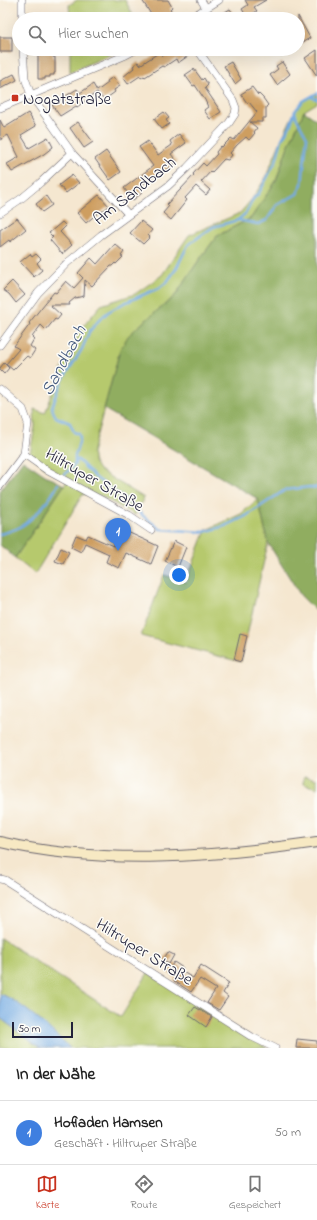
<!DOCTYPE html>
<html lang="de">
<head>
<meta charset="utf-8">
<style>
	body { margin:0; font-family:"Indie Flower",sans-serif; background:#f2f2f2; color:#222 }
	.scale { position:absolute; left:12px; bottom:10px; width:61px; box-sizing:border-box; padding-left:4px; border:2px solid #22223b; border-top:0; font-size:11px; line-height:14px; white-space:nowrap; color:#22223b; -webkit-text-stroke:3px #fdfcf7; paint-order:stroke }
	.you { position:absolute; left:179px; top:575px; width:14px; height:14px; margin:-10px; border:3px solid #fff; border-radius:50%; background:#1a73e8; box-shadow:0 0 0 6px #1a73e833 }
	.badge { display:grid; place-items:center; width:26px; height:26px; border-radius:50%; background:#c8321e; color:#fff; font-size:13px; font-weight:700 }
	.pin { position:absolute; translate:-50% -33px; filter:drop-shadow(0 1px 2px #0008) }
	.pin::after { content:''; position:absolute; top:21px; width:14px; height:12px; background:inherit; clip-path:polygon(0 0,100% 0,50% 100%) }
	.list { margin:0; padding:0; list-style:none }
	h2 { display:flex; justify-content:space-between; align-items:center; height:52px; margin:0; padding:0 16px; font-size:17px }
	h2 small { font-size:13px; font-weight:400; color:#767676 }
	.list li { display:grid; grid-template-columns:26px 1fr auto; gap:12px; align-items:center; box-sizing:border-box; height:64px; padding:0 16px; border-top:1px solid #e0e0e0 }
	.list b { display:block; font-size:15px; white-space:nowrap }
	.list p { margin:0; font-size:13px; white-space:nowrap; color:#767676 }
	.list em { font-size:13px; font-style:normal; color:#767676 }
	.icon { flex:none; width:22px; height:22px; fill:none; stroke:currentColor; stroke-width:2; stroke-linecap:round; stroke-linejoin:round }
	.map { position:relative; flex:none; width:317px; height:1048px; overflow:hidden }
	.search { position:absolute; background:#fff; box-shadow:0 4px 16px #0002; left:12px; right:12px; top:12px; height:44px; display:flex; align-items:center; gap:10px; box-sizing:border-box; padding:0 14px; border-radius:22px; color:#767676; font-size:15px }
	.sheet { height:116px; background:#fff }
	nav { display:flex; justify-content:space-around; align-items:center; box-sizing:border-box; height:56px; border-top:1px solid #e0e0e0; background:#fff; font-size:11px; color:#767676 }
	nav a { display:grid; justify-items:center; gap:2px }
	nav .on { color:#c8321e }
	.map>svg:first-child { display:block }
	.green { fill:#b6c96d; stroke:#6c7654 }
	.forest { fill:#90ad60; stroke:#59684e }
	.water { fill:#75abe3; stroke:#4c668f }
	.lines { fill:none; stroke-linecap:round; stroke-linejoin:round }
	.stream { stroke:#75abe3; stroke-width:2.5 }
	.building { fill:#ce9e61 }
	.minor-casing { stroke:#6c676f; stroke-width:8 }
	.secondary-casing { stroke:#6c676f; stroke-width:12 }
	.minor { stroke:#fff; stroke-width:7 }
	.secondary { stroke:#f7e9c3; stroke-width:10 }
	.poi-dot { fill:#c8321e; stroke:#fdfcf7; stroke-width:1.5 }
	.labels { text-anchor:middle; stroke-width:3; stroke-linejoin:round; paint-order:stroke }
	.poi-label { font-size:17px; fill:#22223b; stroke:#fdfcf7; text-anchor:start }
	.street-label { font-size:17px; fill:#22223b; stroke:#fdfcf7 }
	.water-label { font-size:18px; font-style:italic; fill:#43597e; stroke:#fdfcf7 }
</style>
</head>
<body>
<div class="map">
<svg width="317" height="1048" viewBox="0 0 317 1048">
	<rect width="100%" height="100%" fill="#fdfcf7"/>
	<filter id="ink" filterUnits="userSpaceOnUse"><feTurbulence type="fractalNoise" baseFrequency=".025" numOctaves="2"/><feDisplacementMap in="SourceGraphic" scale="8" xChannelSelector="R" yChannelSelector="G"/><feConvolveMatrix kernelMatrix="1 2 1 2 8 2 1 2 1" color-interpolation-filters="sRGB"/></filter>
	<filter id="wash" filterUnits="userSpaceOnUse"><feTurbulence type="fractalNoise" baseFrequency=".012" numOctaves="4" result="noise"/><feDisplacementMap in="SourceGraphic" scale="16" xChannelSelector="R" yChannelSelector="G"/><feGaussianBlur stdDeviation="0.9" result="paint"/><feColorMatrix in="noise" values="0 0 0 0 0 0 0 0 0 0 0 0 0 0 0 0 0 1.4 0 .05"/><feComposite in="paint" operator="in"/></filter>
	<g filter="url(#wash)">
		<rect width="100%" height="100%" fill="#f5e7d0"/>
		<g class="green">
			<polygon points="77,0 125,0 135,19 70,19 69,5"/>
			<polygon points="70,49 123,49 70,72"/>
			<polygon points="317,93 317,103 304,111 287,149 276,181 251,218 217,236 197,263 175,296 140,325 120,350 92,453 94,462 99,470 144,498 135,515 101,496 83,494 35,574 15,558 67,481 48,470 30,454 35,426 34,409 45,413 64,364 81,329 101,305 135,294 162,275 189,235 240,213 252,199 265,179 283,136 294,113 303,101"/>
			<polygon points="258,499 268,543 241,662 141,636 164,575 186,582 206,530 241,514"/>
			<polygon points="304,776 317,779 317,788 303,784"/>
			<polygon points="0,938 121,1017 148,973 267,1048 70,1048 4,995 0,994"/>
			<polygon points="0,1018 4,1020 40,1048 0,1048"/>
		</g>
		<g class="forest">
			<polygon points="304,111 317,120 317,612 301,596 268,543 258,499 104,409 120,350 128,336 140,325 175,296 197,263 217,236 251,218 276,181 287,149"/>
			<polygon points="23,460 45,475 64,485 15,558 0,545 0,491"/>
		</g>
		<path class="water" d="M0 994C17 998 57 1035 70 1048H40L0 1018Z"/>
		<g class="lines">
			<g class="stream">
				<polyline points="311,97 317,99"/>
				<polyline points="238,220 258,224 267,220 277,205 297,194 302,184 307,137 297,119 295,112"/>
				<polyline points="75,460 78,460 96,478 125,499 142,515 160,529 204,532 225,526 246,516 285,490 310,487 317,488"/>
				<polyline points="63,476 75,464 75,456 80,439 79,434 74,432 70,423 56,417 53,411 52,407 62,381 82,349 89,332 99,320 108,312 124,303 159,288 167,282 176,269 188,245 193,241 213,227 238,220 246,213 253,199 259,193 276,161 282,139 290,126 295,111 303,101 317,93"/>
				<path d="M0 534C6 532 12 531 18 528 32 521 52 498 58 484"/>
			</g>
		</g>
		<g id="blocks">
			<g class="building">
				<polygon points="142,0 168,0 172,7 170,9 175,16 170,19 154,19"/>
				<polygon points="245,0 266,0 254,7 257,11 247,17 242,9 248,5"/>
				<polygon points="230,9 237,19 213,19 225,12"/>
				<polygon points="298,16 310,38 298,45"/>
				<rect x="0" y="37" width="12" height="15"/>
				<polygon points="38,49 53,49 53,57 55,57 55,73 54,73 54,75 50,75 50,77 45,77 45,79 38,79"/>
				<polygon points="172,49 183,49 188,56 178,63 176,59 164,67 162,66 145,77 144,76 141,78 140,76 128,84 123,77 134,68 133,66 138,62 140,65 160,52 162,56"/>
				<polygon points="277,49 294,49 281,56"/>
				<polygon points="317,50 317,76 305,58"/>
				<polygon points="231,62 241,79 235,84 224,66"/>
				<polygon points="282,62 290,74 277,85 270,75 278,69 276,66"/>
				<polygon points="194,69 202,80 204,78 208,85 205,88 221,112 210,119 204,110 208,107 205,100 195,85 193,86 185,75"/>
				<polygon points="14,74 17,80 0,89 0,81"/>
				<polygon points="113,77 120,86 114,90 115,92 104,100 97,92 77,107 76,106 60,116 52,105 77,89 80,93 93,84 97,91 108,83 107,81"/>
				<polygon points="252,87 258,95 259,94 263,98 268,105 266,107 266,118 262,118 262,122 250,122 257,128 254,132 255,133 249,140 246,137 237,145 230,153 232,155 228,160 224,159 212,172 211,171 201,182 210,190 206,195 196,186 185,198 187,200 171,220 163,213 169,206 167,204 194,175 193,174 203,163 206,166 217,154 216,152 221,146 222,147 231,138 234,140 257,112 249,102 247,103 241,94"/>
				<polygon points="164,112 169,118 166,120 169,124 162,129 154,119"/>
				<polygon points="28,113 36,126 21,135 29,148 48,137 53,147 44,154 12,172 7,164 19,157 8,135 0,140 0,120 4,128"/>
				<polygon points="78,122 93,142 84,148 70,128"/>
				<polygon points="179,134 186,143 171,154 177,162 156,178 154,176 141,185 142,186 139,189 142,193 133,200 124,188 153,166 139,147 148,141 158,155 172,145 170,141"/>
				<polygon points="106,151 121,172 110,180 95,159"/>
				<polygon points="72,175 79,183 66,193 59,185"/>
				<polygon points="99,195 109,206 100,213 99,212 86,223 77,213"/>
				<polygon points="46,196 52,205 42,212 36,204"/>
				<polygon points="17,218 26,229 10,242 9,240 0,247 0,230"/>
				<polygon points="141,221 152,230 148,235 150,237 143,244 130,233"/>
				<polygon points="62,222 66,226 60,232 72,245 62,254 50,240 53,237 49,233"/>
				<polygon points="115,244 124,252 121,256 123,257 116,264 115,263 112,266 111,266 92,286 85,280 84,296 75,298 69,303 70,305 50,305 61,315 57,320 55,319 46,330 41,325 32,337 34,339 30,346 35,350 30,358 27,356 13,370 6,364 19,349 14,346 30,324 29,323 54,292 56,293 66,281 74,288 83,278 78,273 91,258 97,264"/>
				<polygon points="30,254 32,257 36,254 41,259 37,263 42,270 34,277 20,262"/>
				<polygon points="12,281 25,295 16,303 9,294 3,290"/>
				<polygon points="4,363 9,368 4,374 0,370 0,368"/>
				<polygon points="121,529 158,546 151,564 126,553 119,568 106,562 109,554 85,543 81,552 71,547 76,535 86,539 88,535 113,546"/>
				<polygon points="174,541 186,547 178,567 165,561"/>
				<polygon points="61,548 69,552 63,564 55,561"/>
				<polygon points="240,634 247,636 241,662 234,660"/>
				<polygon points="168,952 174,955 169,964 163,960"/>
				<polygon points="174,962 183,968 181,971 193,978 201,965 229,983 223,993 228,997 219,1010 207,1003 216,989 200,979 191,992 174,981 176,978 167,972"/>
				<polygon points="195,1007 212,1017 206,1027 189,1015"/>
				<polygon points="297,1039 317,1041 317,1048 296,1048"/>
			</g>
		</g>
	</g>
	<g filter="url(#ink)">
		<use href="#blocks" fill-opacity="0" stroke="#6c676f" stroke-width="1"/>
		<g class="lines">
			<defs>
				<g id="minor">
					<polyline points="22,0 22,19"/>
					<polyline points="201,0 206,8"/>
					<polyline points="189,19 219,0"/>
					<polyline points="23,49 25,78 31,95 72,153 128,214"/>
					<polyline points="0,108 126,55 137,49"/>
					<polyline points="0,213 22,198 40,183 72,153"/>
					<polyline points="0,345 38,293 67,263 101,235 168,186 187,168 229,123 235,114 236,108 233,100 197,49"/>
					<polyline points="0,389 23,409 28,423 24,454"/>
					<polyline points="0,486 24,454 48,471 129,515 151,530"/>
					<polyline points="0,879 5,880 252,1037 275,1048"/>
				</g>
				<path id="secondary" d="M0 842C104 866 213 857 317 842"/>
			</defs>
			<use href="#minor" class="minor-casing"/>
			<use href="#secondary" class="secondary-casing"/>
			<use href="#minor" class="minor"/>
			<use href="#secondary" class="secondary"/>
		</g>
	</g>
	<rect class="poi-dot" x="11" y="94" width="8" height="8" rx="2"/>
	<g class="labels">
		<g class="poi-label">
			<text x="23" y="104">Nogatstraße</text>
		</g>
		<g class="street-label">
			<text transform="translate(134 190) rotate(-38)" y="6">Am Sandbach</text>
			<text transform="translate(95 479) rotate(30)" y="6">Hiltruper Straße</text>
			<text transform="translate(145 951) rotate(32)" y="6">Hiltruper Straße</text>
		</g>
		<g class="water-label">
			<text transform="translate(63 360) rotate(-62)" y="6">Sandbach</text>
		</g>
	</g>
</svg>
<div class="scale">50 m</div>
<div class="you"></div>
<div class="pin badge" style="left:118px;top:551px;background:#3f7fe0">1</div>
<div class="search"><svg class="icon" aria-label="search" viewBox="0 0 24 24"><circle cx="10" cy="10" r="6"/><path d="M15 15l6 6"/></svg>Hier suchen</div>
</div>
<section class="sheet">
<h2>In der Nähe<small></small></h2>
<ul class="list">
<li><span class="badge" style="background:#3f7fe0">1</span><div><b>Hofladen Hamsen</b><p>Geschäft · Hiltruper Straße</p></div><em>50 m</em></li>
</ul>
</section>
<nav>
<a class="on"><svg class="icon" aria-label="map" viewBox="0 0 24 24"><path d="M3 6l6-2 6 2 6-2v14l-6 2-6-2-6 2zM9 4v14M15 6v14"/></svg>Karte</a>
<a><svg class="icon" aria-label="directions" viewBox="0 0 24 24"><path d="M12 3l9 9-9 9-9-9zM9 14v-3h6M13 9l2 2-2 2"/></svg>Route</a>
<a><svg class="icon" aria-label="saved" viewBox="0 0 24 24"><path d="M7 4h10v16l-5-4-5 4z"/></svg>Gespeichert</a>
</nav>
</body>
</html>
